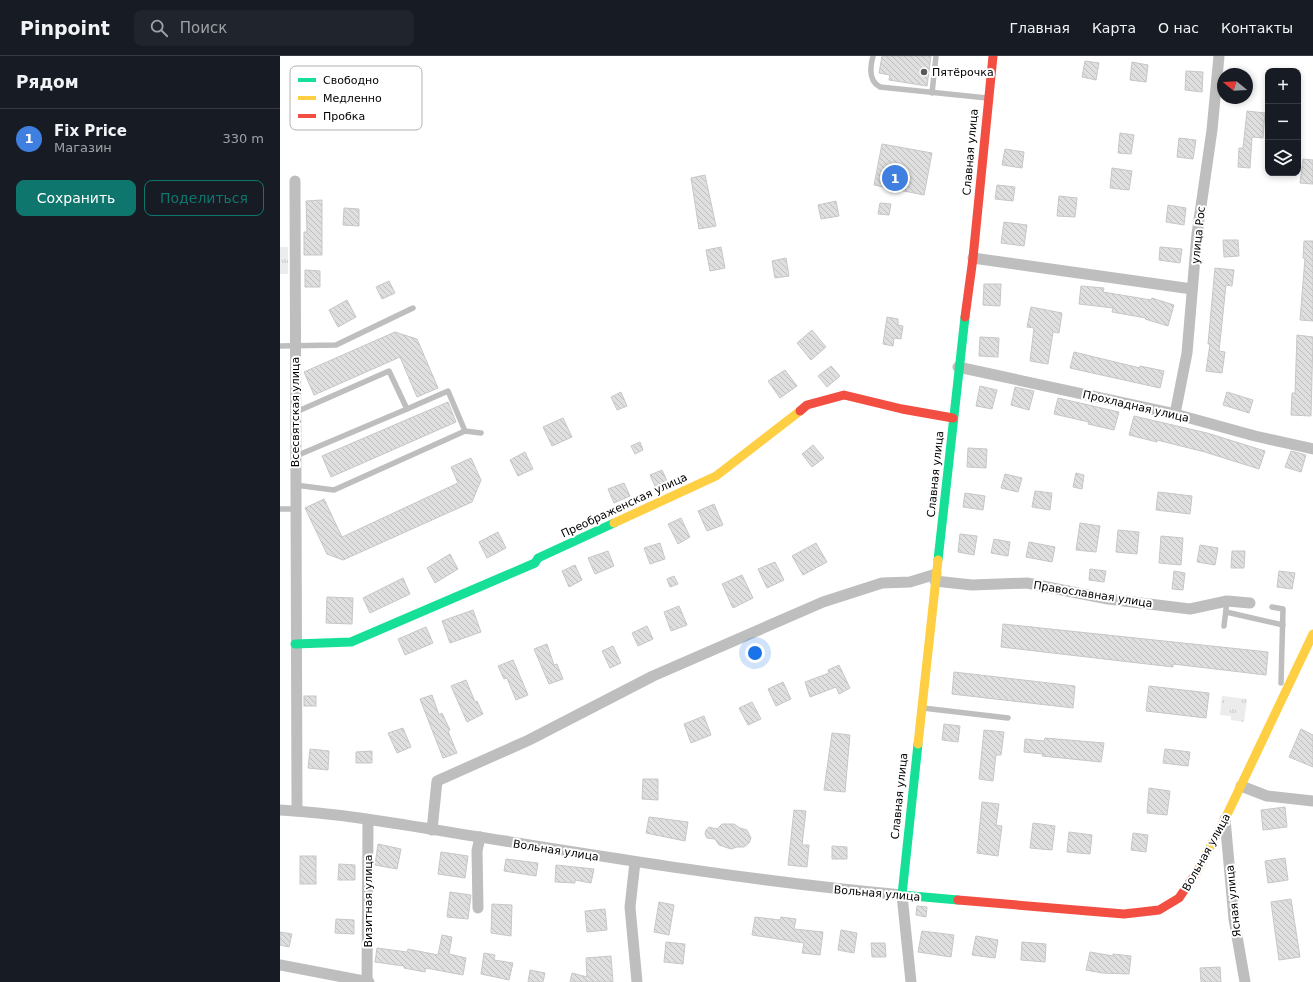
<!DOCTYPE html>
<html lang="ru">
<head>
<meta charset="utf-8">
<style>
	body { margin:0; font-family:"DejaVu Sans",sans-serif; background:#20242c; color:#f1f3f6 }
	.controls { position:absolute; right:12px; top:12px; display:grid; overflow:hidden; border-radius:8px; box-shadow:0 2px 6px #0003 }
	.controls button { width:36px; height:36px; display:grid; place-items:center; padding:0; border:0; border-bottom:1px solid #363941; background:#171b24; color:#f1f3f6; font:20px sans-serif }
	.compass { position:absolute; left:937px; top:12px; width:36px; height:36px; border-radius:50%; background:#171b24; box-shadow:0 2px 6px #0003; rotate:288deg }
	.you { position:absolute; left:475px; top:597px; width:14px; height:14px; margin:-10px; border:3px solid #fff; border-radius:50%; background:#1a73e8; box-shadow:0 0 0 6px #1a73e833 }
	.badge { display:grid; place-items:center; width:26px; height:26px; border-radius:50%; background:#0f766e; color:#fff; font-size:13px; font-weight:700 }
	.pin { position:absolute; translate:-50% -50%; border:2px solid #fff; box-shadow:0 1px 4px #0006 }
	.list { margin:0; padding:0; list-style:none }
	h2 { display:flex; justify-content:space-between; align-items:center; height:52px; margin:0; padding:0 16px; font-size:17px }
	h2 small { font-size:13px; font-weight:400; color:#9ea1a6 }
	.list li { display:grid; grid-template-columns:26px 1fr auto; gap:12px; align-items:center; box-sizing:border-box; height:60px; padding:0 16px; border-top:1px solid #363941 }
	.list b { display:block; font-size:15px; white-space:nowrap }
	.list p { margin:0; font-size:13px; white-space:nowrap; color:#9ea1a6 }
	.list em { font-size:13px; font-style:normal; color:#9ea1a6 }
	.actions { display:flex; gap:8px; padding:12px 16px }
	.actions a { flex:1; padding:9px 0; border:1px solid #0f766e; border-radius:8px; text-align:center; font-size:14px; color:#0f766e }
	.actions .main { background:#0f766e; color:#fff }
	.icon { flex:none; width:22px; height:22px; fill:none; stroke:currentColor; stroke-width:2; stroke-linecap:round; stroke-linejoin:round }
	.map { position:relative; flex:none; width:1033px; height:926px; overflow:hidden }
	header { display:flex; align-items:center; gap:24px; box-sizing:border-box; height:56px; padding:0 20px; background:#171b24; border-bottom:1px solid #363941 }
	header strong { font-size:19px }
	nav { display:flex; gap:22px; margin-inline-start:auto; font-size:14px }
	.search { width:280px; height:36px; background:#20242c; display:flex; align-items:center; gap:10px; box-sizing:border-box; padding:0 14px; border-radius:8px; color:#9ea1a6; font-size:15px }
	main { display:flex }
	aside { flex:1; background:#171b24 }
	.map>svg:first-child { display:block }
	.grass { fill:url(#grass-tufts) }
	.building { fill:url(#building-back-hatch); stroke:#c7c7c7 }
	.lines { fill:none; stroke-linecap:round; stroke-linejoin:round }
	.lane { stroke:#bebebe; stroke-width:5.5 }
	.street { stroke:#bebebe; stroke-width:11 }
	.fast { stroke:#16e098; stroke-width:9 }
	.slow { stroke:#ffcf43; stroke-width:9 }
	.jam { stroke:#f24e42; stroke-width:9 }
	.poi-dot { fill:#595959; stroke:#fff; stroke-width:1.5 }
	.labels { text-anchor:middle; stroke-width:4; stroke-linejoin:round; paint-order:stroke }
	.poi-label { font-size:11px; fill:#000; stroke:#fff; text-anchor:start }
	.street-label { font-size:11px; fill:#000; stroke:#fff }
	.key { fill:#fff; stroke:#b2b2b2; stroke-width:1 }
	.key-label { font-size:11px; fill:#000 }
</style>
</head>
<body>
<header>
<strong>Pinpoint</strong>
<div class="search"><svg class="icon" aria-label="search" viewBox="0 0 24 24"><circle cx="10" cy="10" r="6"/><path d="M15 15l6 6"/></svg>Поиск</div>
<nav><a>Главная</a><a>Карта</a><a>О нас</a><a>Контакты</a></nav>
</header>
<main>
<aside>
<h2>Рядом<small></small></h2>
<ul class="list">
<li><span class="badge" style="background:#3f7fe0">1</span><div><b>Fix Price</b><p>Магазин</p></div><em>330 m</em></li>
</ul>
<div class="actions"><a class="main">Сохранить</a><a>Поделиться</a></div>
</aside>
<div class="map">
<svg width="1033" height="926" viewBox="0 0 1033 926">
	<defs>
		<pattern id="grass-tufts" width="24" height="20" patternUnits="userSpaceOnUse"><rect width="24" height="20" fill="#ececec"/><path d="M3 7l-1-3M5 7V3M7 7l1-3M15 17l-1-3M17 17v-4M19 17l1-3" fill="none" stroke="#c9c9c9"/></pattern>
		<pattern id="building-back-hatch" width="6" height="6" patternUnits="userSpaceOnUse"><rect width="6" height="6" fill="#dfdfdf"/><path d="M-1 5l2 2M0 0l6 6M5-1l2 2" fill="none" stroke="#bebebe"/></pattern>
	</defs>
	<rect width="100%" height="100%" fill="#fff"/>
	<g class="grass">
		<rect x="0" y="191" width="8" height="27"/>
		<polygon points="942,640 967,643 964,666 951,664 951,660 940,659"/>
	</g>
	<g class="building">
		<polygon points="602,0 651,0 647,30 609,24 610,19 599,17"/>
		<polygon points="805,5 819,7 816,24 802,21"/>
		<polygon points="852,6 868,9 866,26 850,24"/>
		<polygon points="906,15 923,16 922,36 905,34"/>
		<polygon points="967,55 985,57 983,82 972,81 970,112 958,111 959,92 963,92"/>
		<polygon points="840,77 854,79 851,98 838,97"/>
		<polygon points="899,82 916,84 913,103 897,101"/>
		<polygon points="602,88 652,97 644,139 594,129"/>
		<polygon points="725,93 744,96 742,112 722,109"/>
		<polygon points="1023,103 1033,104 1033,128 1020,127"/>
		<polygon points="832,112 852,115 849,134 830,132"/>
		<polygon points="425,119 436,170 419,173 411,122"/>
		<polygon points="717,129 735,131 733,145 715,143"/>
		<polygon points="779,140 797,142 795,161 777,160"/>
		<polygon points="42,144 42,199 24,199 24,176 27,176 26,145"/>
		<polygon points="556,145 559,160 541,163 538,149"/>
		<polygon points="600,147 611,148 609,159 598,158"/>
		<polygon points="888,149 906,152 904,169 886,166"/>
		<polygon points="64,152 79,153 79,170 63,169"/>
		<polygon points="724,166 747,169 744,190 721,187"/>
		<polygon points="943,184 958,184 959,200 944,201"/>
		<polygon points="1024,185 1033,185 1033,265 1020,264 1025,202 1023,202"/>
		<polygon points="441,191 445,212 430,215 426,194"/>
		<polygon points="880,191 902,193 900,207 879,204"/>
		<polygon points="506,202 509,220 495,222 492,205"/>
		<polygon points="935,212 954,214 952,230 946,229 939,295 945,296 942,317 926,315 930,288 928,288"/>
		<polygon points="25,214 40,215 40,231 25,231"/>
		<polygon points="109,225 115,237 102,243 96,231"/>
		<polygon points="704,228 721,228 720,250 703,249"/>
		<polygon points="801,230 824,232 823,236 871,244 872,242 894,249 888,270 865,263 866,262 832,256 833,252 799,248"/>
		<polygon points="67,244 76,261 58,271 49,254"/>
		<polygon points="751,251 782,257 779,277 773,276 768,308 750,305 754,272 747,271"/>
		<polygon points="607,261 618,263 618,269 623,270 621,283 614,282 613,290 603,288"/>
		<polygon points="532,274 546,291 531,304 517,287"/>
		<polygon points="115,276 137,283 158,332 137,341 120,301 34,339 24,316"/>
		<polygon points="1017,279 1033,281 1031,360 1011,359 1012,337 1015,337"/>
		<polygon points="700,281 719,282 718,301 699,300"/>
		<polygon points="794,296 860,312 860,310 884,315 880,332 790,312"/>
		<polygon points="551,310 560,320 547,331 538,320"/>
		<polygon points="505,314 517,330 500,342 488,325"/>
		<polygon points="700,330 717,334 712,353 696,350"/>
		<polygon points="735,331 754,335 749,354 731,349"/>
		<polygon points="341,336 347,350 337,354 331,341"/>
		<polygon points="947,336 973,344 969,357 943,349"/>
		<polygon points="778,342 839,356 834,374 808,368 809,366 774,358"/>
		<polygon points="168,346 176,366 51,421 42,400"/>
		<polygon points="854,360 927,377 985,395 979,413 925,396 877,384 877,386 849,379"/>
		<polygon points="283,362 292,381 272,390 263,371"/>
		<polygon points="360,386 363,394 355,398 351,390"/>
		<polygon points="533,389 544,402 532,411 522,398"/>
		<polygon points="688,392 707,393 706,412 687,411"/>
		<polygon points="1011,395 1026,399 1021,416 1005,411"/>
		<polygon points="245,396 253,413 238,420 230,404"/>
		<polygon points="191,402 201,424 192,446 63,504 47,498 25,452 44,443 62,481 178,427 171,411"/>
		<polygon points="382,414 387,425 375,430 370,419"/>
		<polygon points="796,417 804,419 802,433 793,431"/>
		<polygon points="725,418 742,422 738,436 721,432"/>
		<polygon points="344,427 350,440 334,447 328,433"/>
		<polygon points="755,435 772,437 770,454 752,451"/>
		<polygon points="878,436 912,440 910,458 876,454"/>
		<polygon points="685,437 705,440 703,454 683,451"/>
		<polygon points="434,448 443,469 427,475 418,455"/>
		<polygon points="401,462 410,481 398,488 388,468"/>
		<polygon points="800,467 820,470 816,496 796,494"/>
		<polygon points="838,474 859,476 857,498 836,496"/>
		<polygon points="218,476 226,492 207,502 199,486"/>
		<polygon points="680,478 697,480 694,499 678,496"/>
		<polygon points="881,480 903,482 901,509 879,507"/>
		<polygon points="714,483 730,486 728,500 711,497"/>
		<polygon points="749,486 775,491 772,506 746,501"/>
		<polygon points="380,487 385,503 370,508 364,492"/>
		<polygon points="536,487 547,506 523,519 512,500"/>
		<polygon points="920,489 938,492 935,509 917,506"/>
		<polygon points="328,495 334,510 315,518 308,502"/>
		<polygon points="952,495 965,495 964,512 951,512"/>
		<polygon points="170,498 178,513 155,527 147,512"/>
		<polygon points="495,506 504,524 487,532 478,513"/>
		<polygon points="295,509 302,524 289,531 282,515"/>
		<polygon points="810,513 826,515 824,526 809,524"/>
		<polygon points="894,515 905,517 903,534 892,533"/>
		<polygon points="999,515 1015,517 1012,533 997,531"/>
		<polygon points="462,519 473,542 453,552 442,528"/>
		<polygon points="394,520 398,528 390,531 387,523"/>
		<polygon points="123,522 130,538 90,557 83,542"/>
		<polygon points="47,541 73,542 72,568 46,567"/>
		<polygon points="399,550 407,569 391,575 384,556"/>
		<polygon points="193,554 201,576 170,587 162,565"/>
		<polygon points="723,568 988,596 986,619 893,608 893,611 721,591"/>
		<polygon points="367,570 373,583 358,590 352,577"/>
		<polygon points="146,571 153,587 125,599 118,583"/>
		<polygon points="267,588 274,609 277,608 283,623 269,628 254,593"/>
		<polygon points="333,590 341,607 330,612 322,595"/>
		<polygon points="233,604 248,639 236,644 227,622 224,623 218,610"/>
		<polygon points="559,609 570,632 559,638 556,631 530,641 525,626 549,617 548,614"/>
		<polygon points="674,616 795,630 793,652 672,638"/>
		<polygon points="186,624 195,646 197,645 203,658 187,666 171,630"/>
		<polygon points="503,626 511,643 496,650 488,633"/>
		<polygon points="869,630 929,637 926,662 866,655"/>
		<polygon points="152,639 159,659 162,657 170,674 168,675 177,697 163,702 140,643"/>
		<rect x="24" y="640" width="12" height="10"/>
		<polygon points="472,646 481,663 468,669 459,652"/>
		<polygon points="424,660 431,679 411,687 404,668"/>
		<polygon points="664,668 680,670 678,686 662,684"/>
		<polygon points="123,672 131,691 117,697 108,677"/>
		<polygon points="1021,673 1033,679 1033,711 1009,701"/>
		<polygon points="704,674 724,676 721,699 716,699 713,725 699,723"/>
		<polygon points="552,677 570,679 565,736 544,734"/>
		<polygon points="765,682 824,687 821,706 762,700 763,698 744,696 745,683 764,685"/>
		<polygon points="30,693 49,695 48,714 28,712"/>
		<polygon points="885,693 910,696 908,710 883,707"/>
		<polygon points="92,695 92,707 76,707 76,696"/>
		<polygon points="363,723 378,723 378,744 362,743"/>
		<polygon points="869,732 890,735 887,759 867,757"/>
		<polygon points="702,746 719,748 716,769 722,770 718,800 697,797"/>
		<polygon points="1005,751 1007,771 983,774 981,754"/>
		<polygon points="514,754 526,755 522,789 529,789 527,811 508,809"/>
		<polygon points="369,761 408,766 405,785 366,777"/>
		<polygon points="753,767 775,770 772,794 750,792"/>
		<polygon points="442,768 454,768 460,772 467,774 471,782 469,787 464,791 457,791 451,793 439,789 435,783 427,782 425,778 426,774 429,771 437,773"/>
		<polygon points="789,776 812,779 810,798 787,796"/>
		<polygon points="853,777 868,779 866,796 851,794"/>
		<polygon points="98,788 121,793 117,813 95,809"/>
		<polygon points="552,790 567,791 567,803 552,803"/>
		<polygon points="161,796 188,800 185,822 158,818"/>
		<rect x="20" y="800" width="16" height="28"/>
		<polygon points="1005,802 1008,824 988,827 985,805"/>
		<polygon points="226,803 258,807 256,820 224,815"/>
		<polygon points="59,808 75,809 75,824 58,824"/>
		<polygon points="276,809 314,813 311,827 295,824 295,827 275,826"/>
		<polygon points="170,836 191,839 188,863 167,861"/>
		<polygon points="1011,843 1020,901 999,904 991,846"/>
		<polygon points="379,846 394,849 389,879 374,876"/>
		<polygon points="212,848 232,849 231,880 211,877"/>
		<polygon points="637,850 647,851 646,861 636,859"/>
		<polygon points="325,853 327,874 307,876 305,855"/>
		<polygon points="475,861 500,864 501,861 516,863 514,873 543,876 540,899 522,897 524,887 472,879"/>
		<polygon points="56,863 74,864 74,878 55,877"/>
		<polygon points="561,874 577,877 574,897 558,894"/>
		<polygon points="642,875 674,879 671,901 638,896"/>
		<polygon points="0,876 12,878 9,891 0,889"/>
		<polygon points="162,879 172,881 169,898 186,902 183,919 146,912 145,916 124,912 124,910 95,906 97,892 127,896 128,893 158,899"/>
		<polygon points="696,880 718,884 715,902 692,899"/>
		<polygon points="386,886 405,888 403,908 384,906"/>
		<polygon points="742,886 766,888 765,906 741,904"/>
		<polygon points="591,887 605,887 606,901 592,901"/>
		<polygon points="810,896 833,900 833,898 851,900 849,918 822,917 806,914"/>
		<polygon points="204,897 215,899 214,904 233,907 229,924 201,918"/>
		<polygon points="331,900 333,926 290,926 292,917 307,921 306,902"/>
		<polygon points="940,911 941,926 921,926 920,912"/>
		<polygon points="250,914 265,917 263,926 248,926"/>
	</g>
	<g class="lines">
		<g class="lane">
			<path d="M593 0C590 11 588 25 600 31L707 42"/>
			<polyline points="652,37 656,0"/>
			<polyline points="0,290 56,289 133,252"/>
			<polyline points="127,353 168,335 185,375"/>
			<polyline points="16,356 109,315 127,353 16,400"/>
			<polyline points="15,429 54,434 185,375 201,377"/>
			<polyline points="0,453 14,453"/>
			<polyline points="992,551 1003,553 1001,627"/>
			<polyline points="946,556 1003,569"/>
			<polyline points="944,570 947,545"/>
			<polyline points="643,652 728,662"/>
		</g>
		<g class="street">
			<polyline points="15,125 17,755"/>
			<polyline points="693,202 912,233"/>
			<polyline points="678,311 895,358 975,380 1033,393"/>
			<polyline points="895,358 907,297 917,178 932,74 939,0"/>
			<polyline points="655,525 692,529 747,527 828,543 910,553 947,545 970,547"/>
			<polyline points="961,730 987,740 1033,745"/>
			<path d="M0 754C75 758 150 774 225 785 357 806 489 827 622 839L631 926"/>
			<polyline points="945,763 954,863 965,926"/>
			<polyline points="152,774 157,725 249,684 373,620 543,546 602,527 630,526 656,518"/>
			<polyline points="355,806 350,851 357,926"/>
			<polyline points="198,852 197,795 200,781"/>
			<polyline points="0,909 89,926"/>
			<polyline points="87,926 88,764"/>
		</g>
		<g class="fast">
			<polyline points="658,504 685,261"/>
			<polyline points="15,588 71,586 255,507 258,502 334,467"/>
			<polyline points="638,688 622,839 678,844"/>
		</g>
		<g class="slow">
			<polyline points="334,467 436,420 520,355"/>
			<polyline points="638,688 658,504"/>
			<polyline points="916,817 945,763 1033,578"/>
		</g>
		<g class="jam">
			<polyline points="685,261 693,202 713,0"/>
			<polyline points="520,355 527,349 564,339 622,353 673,362"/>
			<polyline points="678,844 844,858 879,854 899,842 916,817"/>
		</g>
	</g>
	<circle class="poi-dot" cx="644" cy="16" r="4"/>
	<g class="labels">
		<g class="poi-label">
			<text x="652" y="20">Пятёрочка</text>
		</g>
		<g class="street-label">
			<text transform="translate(690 96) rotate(-85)" y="4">Славная улица</text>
			<text transform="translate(918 179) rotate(-84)" y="4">улица Рос</text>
			<text transform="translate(856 350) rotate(13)" y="4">Прохладная улица</text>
			<text transform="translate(15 356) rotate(-90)" y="4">Всесвятская улица</text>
			<text transform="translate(655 418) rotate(-84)" y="4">Славная улица</text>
			<text transform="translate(344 449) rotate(-25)" y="4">Преображенская улица</text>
			<text transform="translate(813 538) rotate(9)" y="4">Православная улица</text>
			<text transform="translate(619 740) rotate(-84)" y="4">Славная улица</text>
			<text transform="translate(276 794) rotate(9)" y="4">Вольная улица</text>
			<text transform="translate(926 796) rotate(-61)" y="4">Вольная улица</text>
			<text transform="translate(597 837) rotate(5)" y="4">Вольная улица</text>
			<text transform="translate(88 845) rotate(-90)" y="4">Визитная улица</text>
			<text transform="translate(953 845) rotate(-96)" y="4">Ясная улица</text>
		</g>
	</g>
	<rect x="10" y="10" width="132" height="64" rx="6" class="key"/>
	<rect x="18" y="22" width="18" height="4" fill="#16e098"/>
	<rect x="18" y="40" width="18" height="4" fill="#ffcf43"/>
	<rect x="18" y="58" width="18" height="4" fill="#f24e42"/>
	<g class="key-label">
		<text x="43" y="28">Свободно</text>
		<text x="43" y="46">Медленно</text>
		<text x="43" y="64">Пробка</text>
	</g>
</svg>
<div class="controls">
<button>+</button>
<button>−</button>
<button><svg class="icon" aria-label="layers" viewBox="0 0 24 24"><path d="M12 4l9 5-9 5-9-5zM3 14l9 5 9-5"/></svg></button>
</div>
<svg class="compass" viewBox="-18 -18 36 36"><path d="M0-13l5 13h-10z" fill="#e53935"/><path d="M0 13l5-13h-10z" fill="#9ea1a6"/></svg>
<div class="you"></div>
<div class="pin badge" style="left:615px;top:122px;background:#3f7fe0">1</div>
</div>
</main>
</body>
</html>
